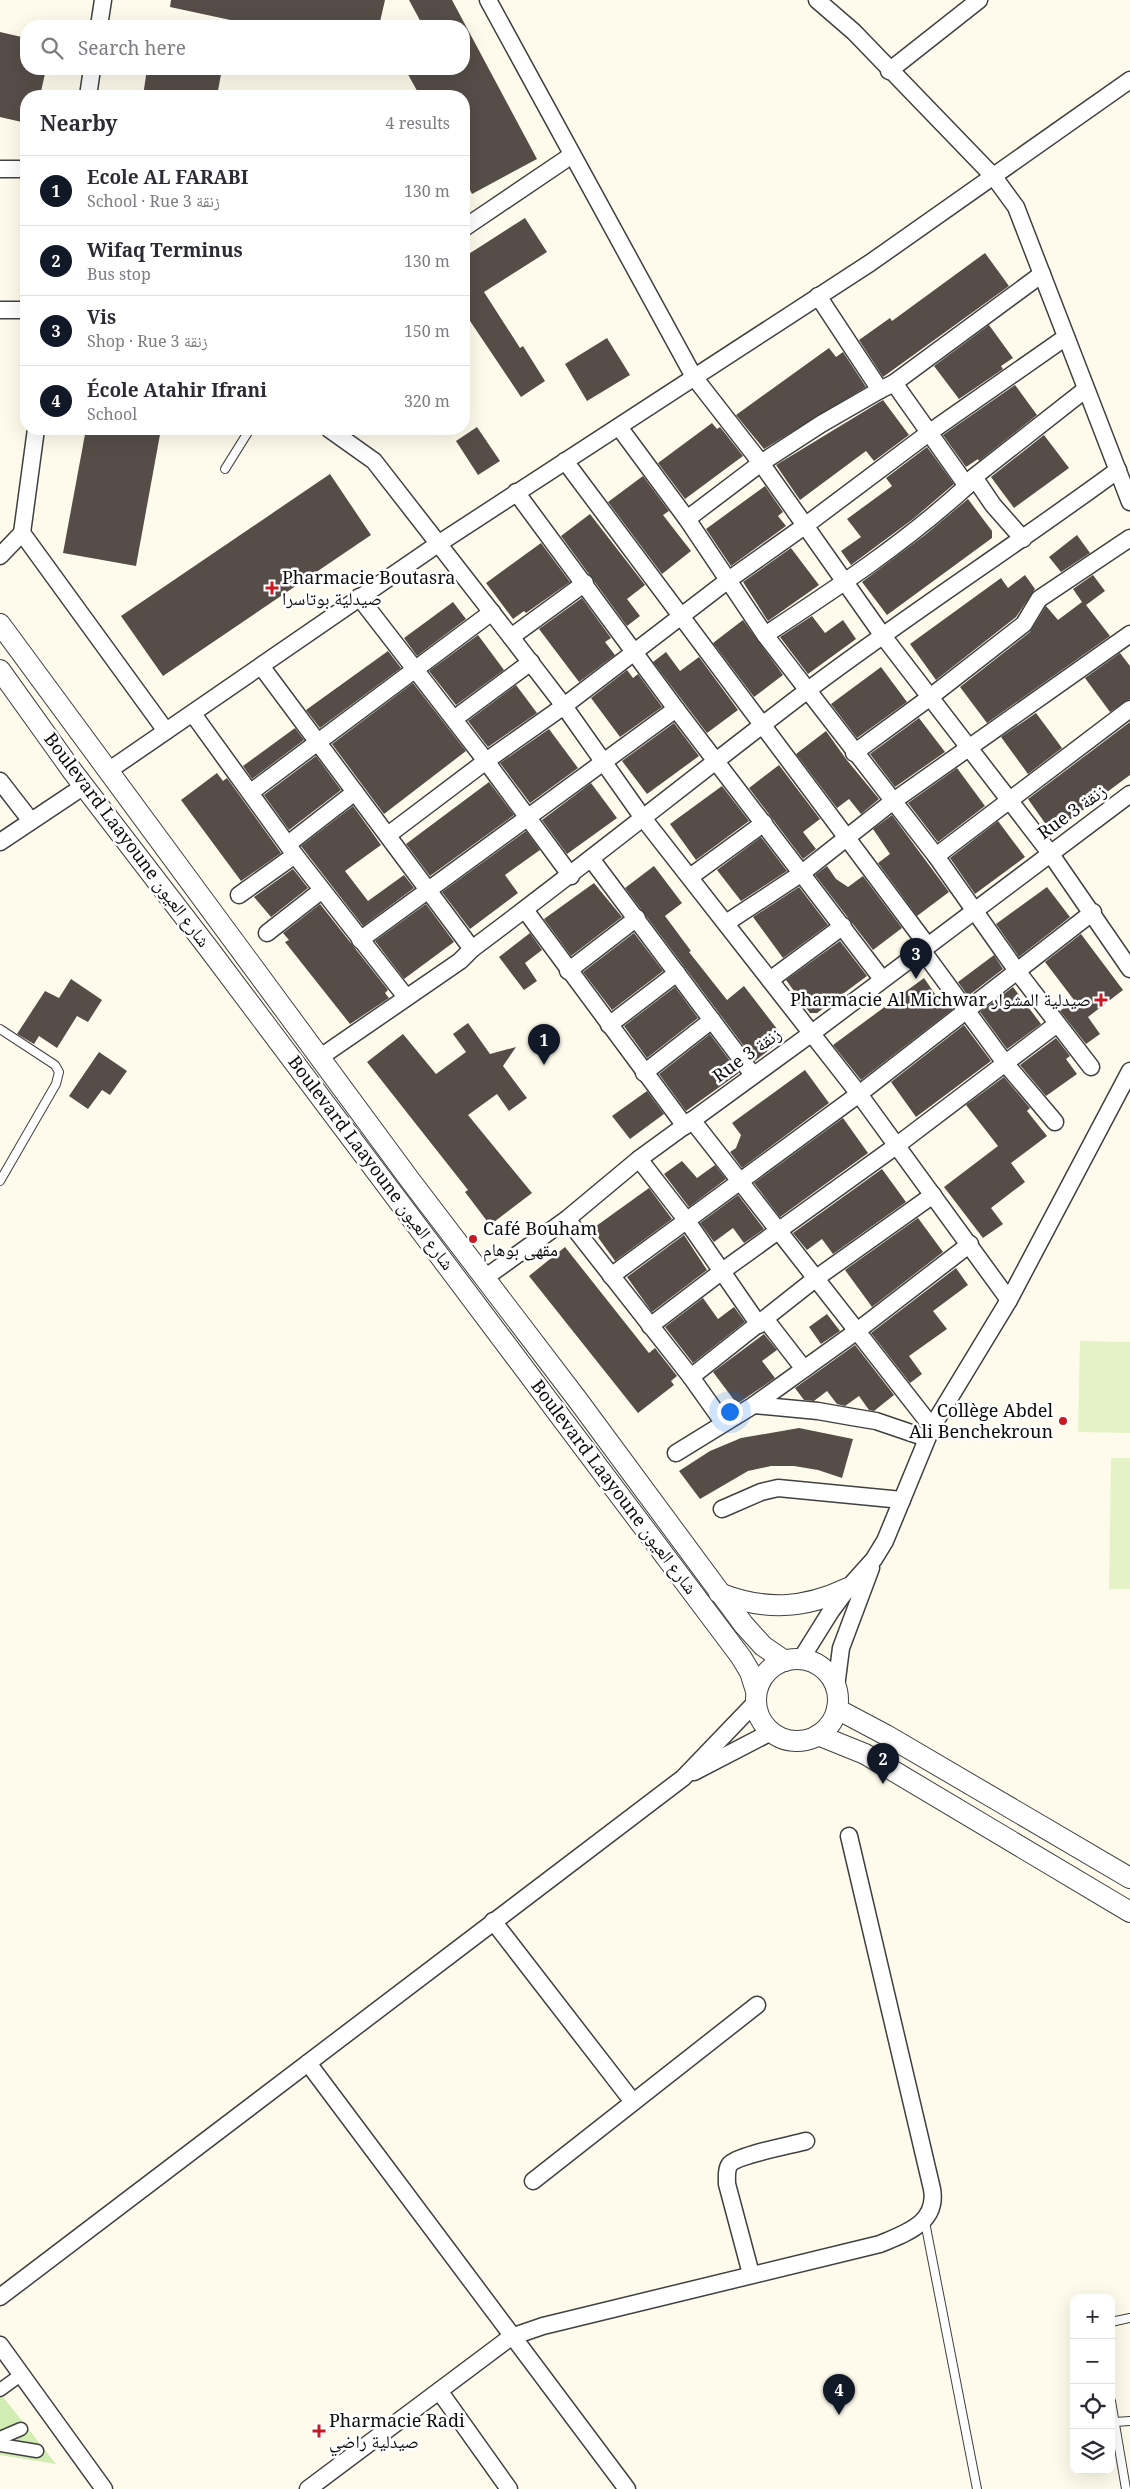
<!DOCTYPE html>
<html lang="en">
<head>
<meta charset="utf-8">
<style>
	body { margin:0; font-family:"Noto Serif","Noto Naskh Arabic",serif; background:#f2f2f3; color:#2b2b33 }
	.controls { position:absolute; right:15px; bottom:15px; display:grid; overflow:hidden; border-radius:10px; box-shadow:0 5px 20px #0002 }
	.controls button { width:45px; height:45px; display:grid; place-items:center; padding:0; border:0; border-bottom:1px solid #e1e1e2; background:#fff; color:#2b2b33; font:25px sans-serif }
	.you { position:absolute; left:729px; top:1411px; width:18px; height:18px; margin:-12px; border:4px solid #fff; border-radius:50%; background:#1a73e8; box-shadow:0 0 0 8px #1a73e833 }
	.badge { display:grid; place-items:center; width:32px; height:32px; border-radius:50%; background:#111827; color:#fff; font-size:16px; font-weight:700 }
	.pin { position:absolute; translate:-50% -41px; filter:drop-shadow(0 1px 2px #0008) }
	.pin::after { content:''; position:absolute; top:26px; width:18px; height:15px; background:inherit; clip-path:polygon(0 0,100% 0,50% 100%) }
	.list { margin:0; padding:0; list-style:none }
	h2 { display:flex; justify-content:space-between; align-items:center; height:65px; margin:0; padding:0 20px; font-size:21px }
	h2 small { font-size:16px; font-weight:400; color:#7c7c81 }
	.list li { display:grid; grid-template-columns:32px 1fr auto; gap:15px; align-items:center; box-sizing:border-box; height:70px; padding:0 20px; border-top:1px solid #e1e1e2 }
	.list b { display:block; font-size:19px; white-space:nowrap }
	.list p { margin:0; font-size:16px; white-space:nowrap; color:#7c7c81 }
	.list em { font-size:16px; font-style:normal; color:#7c7c81 }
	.icon { flex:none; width:28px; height:28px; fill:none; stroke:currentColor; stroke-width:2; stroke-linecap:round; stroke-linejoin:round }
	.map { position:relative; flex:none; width:1130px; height:2489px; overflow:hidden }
	.search { position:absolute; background:#fff; box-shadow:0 5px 20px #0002; left:20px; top:20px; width:450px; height:55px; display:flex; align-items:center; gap:12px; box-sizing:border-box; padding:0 18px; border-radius:20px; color:#7c7c81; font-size:19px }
	.panel { position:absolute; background:#fff; box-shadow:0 5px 20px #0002; left:20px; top:90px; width:450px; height:345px; border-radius:20px }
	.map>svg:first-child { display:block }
	.green { fill:#d1edb3 }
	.pitch { fill:#e4f3c5 }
	.building { fill:#564d48 }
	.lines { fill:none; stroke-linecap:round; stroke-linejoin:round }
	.service-casing { stroke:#404040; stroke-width:10 }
	.pedestrian-casing { stroke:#404040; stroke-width:15 }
	.minor-casing { stroke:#404040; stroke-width:19 }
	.tertiary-casing { stroke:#404040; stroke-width:22 }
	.service { stroke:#fff; stroke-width:8 }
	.pedestrian { stroke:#fff; stroke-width:12 }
	.minor { stroke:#fff; stroke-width:16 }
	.tertiary { stroke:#fff; stroke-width:20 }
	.poi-dot { fill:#c81a24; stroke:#fff; stroke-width:2 }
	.labels { text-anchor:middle; stroke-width:5; stroke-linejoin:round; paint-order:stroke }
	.poi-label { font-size:18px; fill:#0d0d0d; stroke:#fff; text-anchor:start }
	.street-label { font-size:18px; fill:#0d0d0d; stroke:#fff }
</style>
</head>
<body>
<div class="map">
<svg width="1130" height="2489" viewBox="0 0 1130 2489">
	<rect width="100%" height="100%" fill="#fffbec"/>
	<polygon class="green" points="0,2393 56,2464 0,2455"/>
	<g class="pitch">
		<polygon points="1080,1341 1130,1342 1130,1433 1078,1432"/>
		<polygon points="1111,1458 1130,1458 1130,1589 1109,1589"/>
	</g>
	<g class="building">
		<polygon points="171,0 385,0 379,26 258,26 170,7"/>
		<polygon points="409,0 452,0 537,159 472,194 464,178 464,96 420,96 405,69 464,69 464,26 423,26"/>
		<polygon points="0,32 26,38 26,69 46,69 40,96 26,96 26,123 0,117"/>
		<polygon points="147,69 222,69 217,96 143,96"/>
		<polygon points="525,218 547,252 484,292 520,348 523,346 545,381 521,397 464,312 464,257"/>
		<polygon points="985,253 1009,286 883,377 859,340 890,318 892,321"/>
		<polygon points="989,325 1013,358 1001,366 1003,369 959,399 934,366"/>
		<polygon points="607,338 630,375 587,401 565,364"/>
		<polygon points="829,348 836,357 843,352 866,387 764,449 736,415"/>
		<polygon points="1015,385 1037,415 979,461 978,459 966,467 943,435"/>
		<polygon points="883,400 909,435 874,461 866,451 800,500 776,465"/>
		<polygon points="712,423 717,429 720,427 743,456 685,499 658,463"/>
		<polygon points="477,427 500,461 478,475 456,441"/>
		<polygon points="86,429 161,429 136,566 63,553"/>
		<polygon points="1044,435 1069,468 1014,508 991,477"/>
		<polygon points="927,447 954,484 913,519 851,565 841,551 861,537 847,519 892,486 886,478"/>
		<polygon points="330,474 371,535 163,676 121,616"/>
		<polygon points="643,476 669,511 663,515 691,551 662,574 608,502"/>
		<polygon points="765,486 783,512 778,516 786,526 731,566 706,529"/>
		<polygon points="968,499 992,531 992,538 887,615 862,582 925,535"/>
		<polygon points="590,514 645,585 627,599 640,616 627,626 561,536"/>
		<polygon points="1077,535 1090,553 1061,572 1049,557"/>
		<polygon points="541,543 570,582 526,613 524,611 513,619 486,583"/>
		<polygon points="791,548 819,585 768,621 743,582"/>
		<polygon points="1025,575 1035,589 1016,617 936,680 910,644 1001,578 1008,588"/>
		<polygon points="1093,575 1105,591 1086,605 1110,636 987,723 960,687 1030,632 1046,606 1058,620 1082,602 1073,589"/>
		<polygon points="582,598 611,638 605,642 615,655 579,682 539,629"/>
		<polygon points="453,602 466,619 417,656 404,638"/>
		<polygon points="812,616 825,633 843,620 856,639 808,674 780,637"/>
		<polygon points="743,620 783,675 754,697 713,643"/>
		<polygon points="478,635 504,670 456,705 429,671"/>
		<polygon points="388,651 401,668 320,728 306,710"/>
		<polygon points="666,652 680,671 699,657 738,710 707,733 653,662"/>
		<polygon points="1120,653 1130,666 1130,699 1110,712 1085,678"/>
		<polygon points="881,667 907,702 857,738 831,704"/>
		<polygon points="627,670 633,678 638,674 662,707 620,737 591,698"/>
		<polygon points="413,683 466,751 384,814 332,744"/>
		<polygon points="516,685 537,713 488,747 468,721"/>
		<polygon points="1036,713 1062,748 1028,774 1001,737"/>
		<polygon points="919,718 945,752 895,787 870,754"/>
		<polygon points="1130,722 1130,775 1052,833 1028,799"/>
		<polygon points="674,723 699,756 647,794 622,761"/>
		<polygon points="295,728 304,740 252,779 243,766"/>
		<polygon points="549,729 578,768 530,803 500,763"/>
		<polygon points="826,731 846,759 879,799 861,814 849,799 837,808 796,754"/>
		<polygon points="316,756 341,790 289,830 264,795"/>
		<polygon points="779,765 820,819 803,832 816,849 803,859 749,788"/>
		<polygon points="957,768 985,806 938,842 908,803"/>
		<polygon points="217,773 223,781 227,778 281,853 241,881 181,800"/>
		<polygon points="489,782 514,815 430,876 406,844"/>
		<polygon points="591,783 617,818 567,854 542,820"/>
		<polygon points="722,786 749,821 696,860 670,824"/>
		<polygon points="353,806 381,845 345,871 368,901 404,875 414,888 363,926 301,846"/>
		<polygon points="892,815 949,892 917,916 878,863 890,854 873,829"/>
		<polygon points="998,821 1025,857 975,894 950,858"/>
		<polygon points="526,831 540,850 505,875 518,893 470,929 442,892"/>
		<polygon points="761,837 787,871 741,901 717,870"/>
		<polygon points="654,866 682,903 665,916 691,951 689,952 727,1000 744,986 784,1038 755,1061 625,888"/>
		<polygon points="827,866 836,879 848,887 863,876 902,928 873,950 815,875"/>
		<polygon points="293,869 308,888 271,917 254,897"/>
		<polygon points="594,883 622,917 571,956 544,919"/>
		<polygon points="799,887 828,925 783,958 753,917"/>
		<polygon points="1047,887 1070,917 1019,957 996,924"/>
		<polygon points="320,904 388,990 385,993 389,998 350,1024 285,942 289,940 283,933"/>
		<polygon points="426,904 454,942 404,979 375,941"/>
		<polygon points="530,933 542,950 525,963 537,981 524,990 499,957"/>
		<polygon points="634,933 663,971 612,1010 583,972"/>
		<polygon points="1081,934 1123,990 1088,1017 1100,1034 1086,1044 1060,1011 1074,1000 1045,962"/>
		<polygon points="840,941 867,976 817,1013 810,1013 786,980"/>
		<polygon points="994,955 1003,969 968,996 958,982"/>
		<polygon points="924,978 937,997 942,994 953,1009 861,1080 833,1045"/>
		<polygon points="71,979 102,1000 88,1022 77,1016 57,1048 39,1036 34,1044 17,1034 45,991 59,998"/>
		<polygon points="675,987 698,1018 647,1058 624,1026"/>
		<polygon points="1013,987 1041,1024 1007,1049 980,1012"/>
		<polygon points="468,1023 490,1054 516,1047 503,1066 527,1098 509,1111 497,1094 468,1115 532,1193 490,1225 465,1192 468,1190 367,1062 403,1034 436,1074 466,1052 453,1034"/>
		<polygon points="964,1025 991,1061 916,1117 891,1082"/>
		<polygon points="710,1034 739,1073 686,1111 659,1074"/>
		<polygon points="1056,1038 1070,1056 1066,1059 1077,1074 1046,1096 1020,1065"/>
		<polygon points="99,1052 127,1071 110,1095 102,1090 88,1109 69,1096"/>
		<polygon points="805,1070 829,1103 742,1168 730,1152 736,1148 741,1135 732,1123"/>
		<polygon points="1004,1077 1030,1108 1027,1111 1047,1136 1011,1163 1025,1182 991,1208 1003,1224 983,1238 944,1187 998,1146 966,1105"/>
		<polygon points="647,1091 664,1114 630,1139 612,1116"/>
		<polygon points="843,1118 868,1153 780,1217 754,1183"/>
		<polygon points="682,1161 697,1178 715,1165 726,1179 689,1207 664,1174"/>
		<polygon points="882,1169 906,1202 833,1254 822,1239 807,1250 793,1233"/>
		<polygon points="649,1188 672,1219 615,1261 592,1229"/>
		<polygon points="738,1195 764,1229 744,1243 733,1228 714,1242 700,1223"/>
		<polygon points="918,1218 943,1252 872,1307 845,1270"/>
		<polygon points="684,1235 707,1270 652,1312 627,1277"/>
		<polygon points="565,1247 649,1353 655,1348 677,1376 671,1381 674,1385 638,1413 529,1276"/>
		<polygon points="956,1268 968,1285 933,1311 947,1329 909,1356 922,1374 910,1383 871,1333"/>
		<polygon points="703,1298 718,1319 734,1307 745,1322 693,1363 665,1327"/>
		<polygon points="827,1314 840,1331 821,1344 809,1327"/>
		<polygon points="764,1334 777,1350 762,1361 775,1378 737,1404 713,1372"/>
		<polygon points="855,1345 894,1395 874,1411 869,1410 859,1396 845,1406 837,1404 827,1391 814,1401 804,1400 795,1388"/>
		<polygon points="799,1428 853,1439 842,1478 818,1470 794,1466 771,1466 748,1471 700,1499 679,1471 710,1451 741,1438"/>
	</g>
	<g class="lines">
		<defs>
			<g id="service">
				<polyline points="225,469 250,429"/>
				<polyline points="0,1029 55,1065 59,1072 56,1084 0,1181"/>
				<polyline points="925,2222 977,2489"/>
				<polyline points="1111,2322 1130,2318"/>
				<polyline points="1111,2401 1126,2489"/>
				<polyline points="1115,2422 1130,2421"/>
			</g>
			<g id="pedestrian">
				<polyline points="0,2390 22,2374"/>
				<polyline points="0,2438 21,2429"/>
				<polyline points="0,2445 37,2451"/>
			</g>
			<g id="minor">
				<polyline points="488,0 694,377 761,463 883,636 1050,853 1130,969"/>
				<polyline points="817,0 854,32 994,177 1016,207 1130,502"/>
				<polyline points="99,26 103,0"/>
				<polyline points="889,71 979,0"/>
				<polyline points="88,96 92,69"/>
				<polyline points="0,169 26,169"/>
				<polyline points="464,228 572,155"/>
				<polyline points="818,296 880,390 894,383 967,486 974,477 993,505 1023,539"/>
				<polyline points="0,310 26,310"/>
				<polyline points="894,383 1042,274"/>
				<polyline points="619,427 687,519 765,635 936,856 1017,971 1091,1067"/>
				<polyline points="329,429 374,461 511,637 564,706 643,818 859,1094 1009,1300"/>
				<polyline points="565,461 927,945"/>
				<polyline points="974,477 1086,389"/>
				<polyline points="516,492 676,709 882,979"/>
				<polyline points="687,519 761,463 821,424 880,390"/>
				<polyline points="22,533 36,429"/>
				<polyline points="0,556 22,533 166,731"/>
				<polyline points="359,597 486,761 571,876"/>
				<path d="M765 635C835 589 905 543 967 486"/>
				<polyline points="511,637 585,583"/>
				<polyline points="261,666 472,949"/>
				<polyline points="193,714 295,855 406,997"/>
				<polyline points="454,719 531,662"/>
				<polyline points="854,753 929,698 1024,624 1039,599 1130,538"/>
				<polyline points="108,771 438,544 870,263 1130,80"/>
				<polyline points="0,781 31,821"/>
				<polyline points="251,792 492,612"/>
				<polyline points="388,835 486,761 564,706 727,581 806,525 930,432 1066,337"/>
				<polyline points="0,842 84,786"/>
				<polyline points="288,844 355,792"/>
				<polyline points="936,856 1130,709"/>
				<polyline points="592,860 753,1075"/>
				<polyline points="690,877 764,823"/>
				<polyline points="239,895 295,855"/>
				<polyline points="525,910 685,1126"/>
				<polyline points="726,923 802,873 892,802 1130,634"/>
				<polyline points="267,933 322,890"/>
				<polyline points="360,940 676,709"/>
				<polyline points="922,950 1005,1063 1055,1122"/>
				<polyline points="568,971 637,918"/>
				<polyline points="770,980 843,926"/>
				<polyline points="609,1025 677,973"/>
				<path d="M319 1058 460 961 472 949C586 864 695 776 808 690 909 614 1016 545 1118 470"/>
				<polyline points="644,1073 712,1020"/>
				<polyline points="692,1120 932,1427"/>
				<polyline points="639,1159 687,1221 759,1325"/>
				<polyline points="567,1219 691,1377 723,1422"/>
				<polyline points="611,1276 859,1094 1093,912"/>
				<polyline points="486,1277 567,1219 639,1159 812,1033 1130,794"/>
				<polyline points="766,1320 804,1369"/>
				<polyline points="650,1326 721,1272 896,1146 1057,1024"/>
				<polyline points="691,1377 815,1279 933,1195"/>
				<polyline points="754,1405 857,1331 970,1244"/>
				<polyline points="676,1453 754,1405 818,1411 852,1417 876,1421 926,1438"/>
				<polyline points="722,1509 761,1492 778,1488 902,1500"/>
				<polyline points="801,1659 831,1611 848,1588 874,1559 885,1541 932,1427 1009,1300 1130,1071"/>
				<polyline points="836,1687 841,1648 871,1568"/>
				<polyline points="694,1772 771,1732"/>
				<polyline points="493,1921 633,2102"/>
				<polyline points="308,2063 627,2489"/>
				<polyline points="533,2181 757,2005"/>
				<path d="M751 2274 727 2184C727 2178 726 2169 730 2164 738 2155 792 2145 806 2141"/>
				<polyline points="0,2297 683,1778 755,1703"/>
				<polyline points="0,2345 104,2489"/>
				<polyline points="440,2392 509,2489"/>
				<path d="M308 2489 511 2337 543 2326 880 2244C906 2233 938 2223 932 2189L849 1836"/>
			</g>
			<g id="tertiary">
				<polyline points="0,624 410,1180 577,1399 744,1625 763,1646 785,1661"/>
				<polyline points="0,670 73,772 209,949 741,1657 750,1672 756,1691"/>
				<path d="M719 1593C765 1611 804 1609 848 1588"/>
				<circle cx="797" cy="1700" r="41"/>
				<polyline points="837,1709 886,1735 1130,1878"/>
				<polyline points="818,1735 865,1754 1130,1912"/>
			</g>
		</defs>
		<use href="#service" class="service-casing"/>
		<use href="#pedestrian" class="pedestrian-casing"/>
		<use href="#minor" class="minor-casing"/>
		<use href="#tertiary" class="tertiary-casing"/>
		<use href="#service" class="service"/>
		<use href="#pedestrian" class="pedestrian"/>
		<use href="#minor" class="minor"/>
		<use href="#tertiary" class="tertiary"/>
	</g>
	<g class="poi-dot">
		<path d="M269.5 580.5h5v5h5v5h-5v5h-5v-5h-5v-5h5z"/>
		<path d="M1098.5 992.5h5v5h5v5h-5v5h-5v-5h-5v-5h5z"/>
		<circle cx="473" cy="1239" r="5"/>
		<circle cx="1063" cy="1421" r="5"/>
		<path d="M316.5 2423.5h5v5h5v5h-5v5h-5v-5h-5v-5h5z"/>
	</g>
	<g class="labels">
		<g class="poi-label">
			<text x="282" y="584">Pharmacie Boutasra<tspan x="282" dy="21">صيدلية بوتاسرا</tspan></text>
			<text x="1091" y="1006" text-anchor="end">Pharmacie Al Michwar صيدلية المشوار</text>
			<text x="483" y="1235">Café Bouham<tspan x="483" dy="21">مقهى بوهام</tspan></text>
			<text x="1053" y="1417" text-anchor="end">Collège Abdel<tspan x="1053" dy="21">Ali Benchekroun</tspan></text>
			<text x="329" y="2427">Pharmacie Radi<tspan x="329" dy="21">صيدلية راضي</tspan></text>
		</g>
		<g class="street-label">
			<text transform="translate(1072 812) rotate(-36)" y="6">Rue 3 زنقة</text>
			<text transform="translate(127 840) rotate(53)" y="6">Boulevard Laayoune شارع العيون</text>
			<text transform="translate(747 1055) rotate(-36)" y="6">Rue 3 زنقة</text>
			<text transform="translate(371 1163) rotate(53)" y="6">Boulevard Laayoune شارع العيون</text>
			<text transform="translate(614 1487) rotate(53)" y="6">Boulevard Laayoune شارع العيون</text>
		</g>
	</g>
</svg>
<div class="controls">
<button>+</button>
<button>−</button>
<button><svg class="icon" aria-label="locate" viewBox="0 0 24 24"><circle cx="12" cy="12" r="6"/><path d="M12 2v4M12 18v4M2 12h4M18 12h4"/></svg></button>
<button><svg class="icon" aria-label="layers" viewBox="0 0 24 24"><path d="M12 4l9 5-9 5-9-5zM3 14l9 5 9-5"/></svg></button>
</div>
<div class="you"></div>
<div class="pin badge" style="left:544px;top:1065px">1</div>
<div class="pin badge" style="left:883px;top:1784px">2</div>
<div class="pin badge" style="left:916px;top:979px">3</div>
<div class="pin badge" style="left:839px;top:2415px">4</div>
<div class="search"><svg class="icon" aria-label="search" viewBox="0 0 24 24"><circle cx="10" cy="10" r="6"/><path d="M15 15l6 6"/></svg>Search here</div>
<section class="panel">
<h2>Nearby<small>4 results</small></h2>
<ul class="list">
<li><span class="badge">1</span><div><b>Ecole AL FARABI</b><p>School · Rue 3 زنقة</p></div><em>130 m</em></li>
<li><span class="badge">2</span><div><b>Wifaq Terminus</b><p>Bus stop</p></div><em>130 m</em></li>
<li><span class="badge">3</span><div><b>Vis</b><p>Shop · Rue 3 زنقة</p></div><em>150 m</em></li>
<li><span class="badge">4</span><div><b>École Atahir Ifrani</b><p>School</p></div><em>320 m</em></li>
</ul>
</section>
</div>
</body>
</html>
